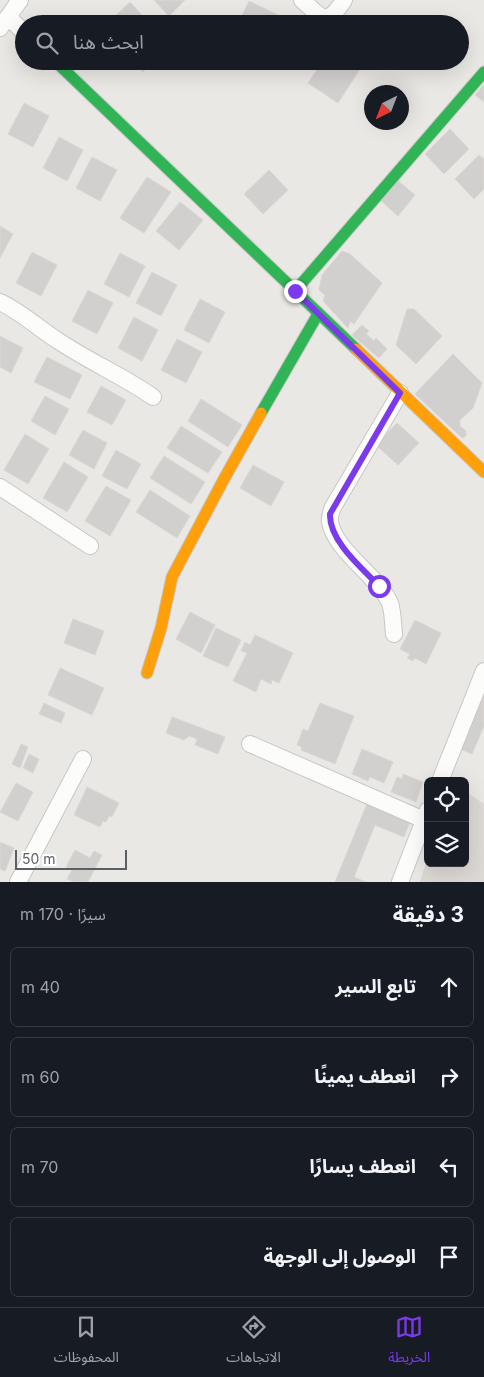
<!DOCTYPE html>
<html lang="ar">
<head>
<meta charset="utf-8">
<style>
	body { margin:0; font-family:Inter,"Noto Sans Arabic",sans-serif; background:#242831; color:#f1f3f6; direction:rtl }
	.controls { position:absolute; right:15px; bottom:15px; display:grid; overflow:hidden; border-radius:8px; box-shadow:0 5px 20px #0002 }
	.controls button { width:45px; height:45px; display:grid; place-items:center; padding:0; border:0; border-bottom:1px solid #363941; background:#171b24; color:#f1f3f6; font:25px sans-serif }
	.compass { position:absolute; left:364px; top:85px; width:45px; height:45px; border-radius:50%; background:#171b24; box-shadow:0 5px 20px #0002; rotate:222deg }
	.scale { position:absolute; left:15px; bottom:12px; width:112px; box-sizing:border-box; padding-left:5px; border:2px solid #595f63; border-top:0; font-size:14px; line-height:18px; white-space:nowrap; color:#595f63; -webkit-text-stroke:4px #fff; paint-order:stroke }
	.stop { position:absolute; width:15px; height:15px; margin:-11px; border:4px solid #7c3aed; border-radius:50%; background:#fff }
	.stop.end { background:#7c3aed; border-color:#fff; box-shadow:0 1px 5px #0008 }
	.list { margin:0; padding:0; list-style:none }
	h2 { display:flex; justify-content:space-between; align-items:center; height:65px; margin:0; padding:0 20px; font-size:21px }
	h2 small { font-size:16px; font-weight:400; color:#9ea1a6 }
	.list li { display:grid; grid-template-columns:32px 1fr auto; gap:15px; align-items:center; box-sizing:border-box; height:80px; margin:0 10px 10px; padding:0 10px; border:1px solid #363941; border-radius:8px }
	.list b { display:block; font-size:19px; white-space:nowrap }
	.list em { font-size:16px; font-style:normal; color:#9ea1a6 }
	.icon { flex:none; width:28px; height:28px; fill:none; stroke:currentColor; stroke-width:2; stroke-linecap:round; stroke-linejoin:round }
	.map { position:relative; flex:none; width:484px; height:882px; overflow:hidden; direction:ltr }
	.search { position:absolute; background:#171b24; box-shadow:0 5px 20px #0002; left:15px; right:15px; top:15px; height:55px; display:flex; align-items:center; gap:12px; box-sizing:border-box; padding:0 18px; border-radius:28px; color:#9ea1a6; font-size:19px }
	.sheet { height:425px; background:#171b24 }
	nav { display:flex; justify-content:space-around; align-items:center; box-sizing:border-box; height:70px; border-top:1px solid #363941; background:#171b24; font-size:14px; color:#9ea1a6 }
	nav a { display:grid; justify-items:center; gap:2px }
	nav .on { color:#7c3aed }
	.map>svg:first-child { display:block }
	.education { fill:#dcd8d3 }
	.building { fill:#d2d0ce; stroke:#dad7d3 }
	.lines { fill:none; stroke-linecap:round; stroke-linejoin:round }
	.street-casing { stroke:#c6c7c7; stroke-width:18 }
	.fast-casing { stroke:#c6c7c6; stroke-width:13 }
	.slow-casing { stroke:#c6c7c6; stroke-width:13 }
	.street { stroke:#fcfcfb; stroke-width:16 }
	.fast { stroke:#30b455; stroke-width:11 }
	.slow { stroke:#ff9f0a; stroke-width:11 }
	.route { stroke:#7c3aed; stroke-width:6 }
</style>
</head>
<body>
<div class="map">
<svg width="484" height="882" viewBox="0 0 484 882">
	<rect width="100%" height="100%" fill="#eae8e4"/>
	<polygon class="education" points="465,791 484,804 484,882 420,882 428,856 428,863 465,863"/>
	<g class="building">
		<polygon points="154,0 185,0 169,16"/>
		<polygon points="249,1 297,24 238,24"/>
		<polygon points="130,2 150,24 107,24"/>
		<polygon points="133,61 154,61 143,72"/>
		<polygon points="323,61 355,61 362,66 338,103 308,83"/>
		<polygon points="484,84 484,102 475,95"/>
		<polygon points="24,103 49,116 33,147 8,134"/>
		<polygon points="450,129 469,149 444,174 425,154"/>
		<polygon points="59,137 83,150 67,181 43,168"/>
		<polygon points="479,155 484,159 484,189 474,199 455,179"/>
		<polygon points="92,157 117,170 100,201 76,188"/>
		<polygon points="269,170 288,190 263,214 244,194"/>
		<polygon points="147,177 171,192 144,233 120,218"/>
		<polygon points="397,180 415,195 398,216 380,200"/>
		<polygon points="180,202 203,220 179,250 156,231"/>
		<polygon points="0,226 13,234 0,258"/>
		<polygon points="342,251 350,254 382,283 354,324 350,321 348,328 323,301 325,295 319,290 322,275"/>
		<polygon points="32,252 57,265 41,296 16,283"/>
		<polygon points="120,253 145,266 129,297 104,284"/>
		<polygon points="152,272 177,285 161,316 136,303"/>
		<polygon points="88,290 113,303 97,334 72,321"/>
		<polygon points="200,299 225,312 209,343 184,330"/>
		<polygon points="407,309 414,309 442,336 416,364 396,345"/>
		<polygon points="134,317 158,330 142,361 118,348"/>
		<polygon points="362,325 369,331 366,334 374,341 376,338 387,349 379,358 352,335"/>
		<polygon points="0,336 23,348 11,373 0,367"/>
		<polygon points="177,339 202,352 186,383 161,370"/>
		<polygon points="453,354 482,383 473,408 460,420 460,426 466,431 466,436 462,438 415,394"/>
		<polygon points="47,357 82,375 70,399 34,382"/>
		<polygon points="101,386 126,400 112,425 87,412"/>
		<polygon points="45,396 69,409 55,435 31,421"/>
		<polygon points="201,399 242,425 228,447 188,421"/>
		<polygon points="397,423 419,443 398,465 376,445"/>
		<polygon points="181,426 222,452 208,473 167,448"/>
		<polygon points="83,430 107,443 94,469 69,455"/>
		<polygon points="25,434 49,449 28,484 4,470"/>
		<polygon points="116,450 141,464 127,489 102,476"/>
		<polygon points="164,456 205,482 191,504 150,478"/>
		<polygon points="64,462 88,477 67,512 43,498"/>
		<polygon points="253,465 284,482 271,506 240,488"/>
		<polygon points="106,486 131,500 110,536 85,521"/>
		<polygon points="150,490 190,516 177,538 136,512"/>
		<polygon points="190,612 215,625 201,653 176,639"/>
		<polygon points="73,619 104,631 95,655 64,643"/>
		<polygon points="415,620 441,633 426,664 415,658 413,661 407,658 410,654 400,649"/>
		<polygon points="216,628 241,640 228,667 203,656"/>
		<polygon points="255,635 293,653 279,683 272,680 271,684 261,679 256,692 233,681 247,653 241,651 245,642 250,645"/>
		<polygon points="60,668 104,688 92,715 48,695"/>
		<polygon points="484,696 484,726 472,754 460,749"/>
		<polygon points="44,703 65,713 61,723 39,714"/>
		<polygon points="320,703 354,716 335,764 301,750 302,747 297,745 303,729 308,731"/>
		<polygon points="172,717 225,737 218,754 195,745 197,739 189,736 184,740 166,733"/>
		<polygon points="21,744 28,747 20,768 12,764"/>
		<polygon points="362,749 393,762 384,783 370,777 368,781 352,774"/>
		<polygon points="29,754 39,759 33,773 23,768"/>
		<polygon points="403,774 423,782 416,802 391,792 397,777 402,779"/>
		<polygon points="16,783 33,792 18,821 0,812"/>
		<polygon points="87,787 119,803 112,817 109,816 106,822 103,821 100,827 74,815"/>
		<polygon points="368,801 411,819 404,837 375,825 354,877 366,882 335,882"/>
		<polygon points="0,842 14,848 5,871 0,869"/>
		<polygon points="75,850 90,858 94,851 102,855 88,882 74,882 67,879 72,870 66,867"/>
	</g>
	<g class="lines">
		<defs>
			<g id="street">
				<path d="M302 0C322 18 326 28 344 0"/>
				<polyline points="8,17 24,32"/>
				<polyline points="0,28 20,0"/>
				<path d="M0 302C20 311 38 328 57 340 88 361 123 376 153 397"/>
				<polyline points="0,487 90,546"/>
				<path d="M394 634C393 624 393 612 390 603 377 575 335 551 330 522 329 517 331 512 333 507L400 393"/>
				<polyline points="250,744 424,820"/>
				<polyline points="440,781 484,671"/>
				<polyline points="18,882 83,759"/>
				<polyline points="400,882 428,810"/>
			</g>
			<g id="fast">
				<polyline points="55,61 356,349"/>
				<polyline points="295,291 484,72"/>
				<polyline points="261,413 318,314"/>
			</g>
			<g id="slow">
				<polyline points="356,349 484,472"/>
				<polyline points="147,673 161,628 172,577 224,479 261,413"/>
			</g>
		</defs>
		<use href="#street" class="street-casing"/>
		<use href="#fast" class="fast-casing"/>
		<use href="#slow" class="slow-casing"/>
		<use href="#street" class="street"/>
		<use href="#fast" class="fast"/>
		<use href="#slow" class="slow"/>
	</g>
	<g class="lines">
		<path class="route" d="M295 291 400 393 330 514C329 541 362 568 379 586"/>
	</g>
</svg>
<div class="controls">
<button><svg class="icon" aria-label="locate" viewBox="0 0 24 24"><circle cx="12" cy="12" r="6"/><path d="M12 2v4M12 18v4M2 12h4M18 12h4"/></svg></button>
<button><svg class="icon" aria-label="layers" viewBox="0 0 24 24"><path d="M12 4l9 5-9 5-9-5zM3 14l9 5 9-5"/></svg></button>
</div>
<svg class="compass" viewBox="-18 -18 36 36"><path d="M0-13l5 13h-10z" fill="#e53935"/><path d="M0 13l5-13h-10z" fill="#9ea1a6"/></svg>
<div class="scale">50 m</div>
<div class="stop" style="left:379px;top:586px"></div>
<div class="stop end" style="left:295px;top:291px"></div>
<div class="search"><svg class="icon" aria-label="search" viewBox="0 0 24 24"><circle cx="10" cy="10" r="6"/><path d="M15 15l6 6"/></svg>ابحث هنا</div>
</div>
<section class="sheet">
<h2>3 دقيقة<small>سيرًا · 170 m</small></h2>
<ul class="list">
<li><svg class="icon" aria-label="ahead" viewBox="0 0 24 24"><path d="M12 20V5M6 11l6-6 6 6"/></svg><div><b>تابع السير</b></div><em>40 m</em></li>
<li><svg class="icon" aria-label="right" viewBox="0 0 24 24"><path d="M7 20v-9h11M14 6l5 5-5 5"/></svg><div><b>انعطف يمينًا</b></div><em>60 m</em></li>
<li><svg class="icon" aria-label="left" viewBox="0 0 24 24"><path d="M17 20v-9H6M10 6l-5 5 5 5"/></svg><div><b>انعطف يسارًا</b></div><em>70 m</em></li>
<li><svg class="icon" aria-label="arrive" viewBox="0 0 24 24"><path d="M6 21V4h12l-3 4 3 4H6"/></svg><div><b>الوصول إلى الوجهة</b></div></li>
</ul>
</section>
<nav>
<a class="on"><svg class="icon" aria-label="map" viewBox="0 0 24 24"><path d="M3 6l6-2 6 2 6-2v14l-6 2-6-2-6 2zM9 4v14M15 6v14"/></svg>الخريطة</a>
<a><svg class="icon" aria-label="directions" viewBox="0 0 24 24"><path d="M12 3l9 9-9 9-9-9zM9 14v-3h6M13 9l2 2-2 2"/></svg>الاتجاهات</a>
<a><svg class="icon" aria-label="saved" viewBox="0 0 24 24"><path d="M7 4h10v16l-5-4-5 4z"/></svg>المحفوظات</a>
</nav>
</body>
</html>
